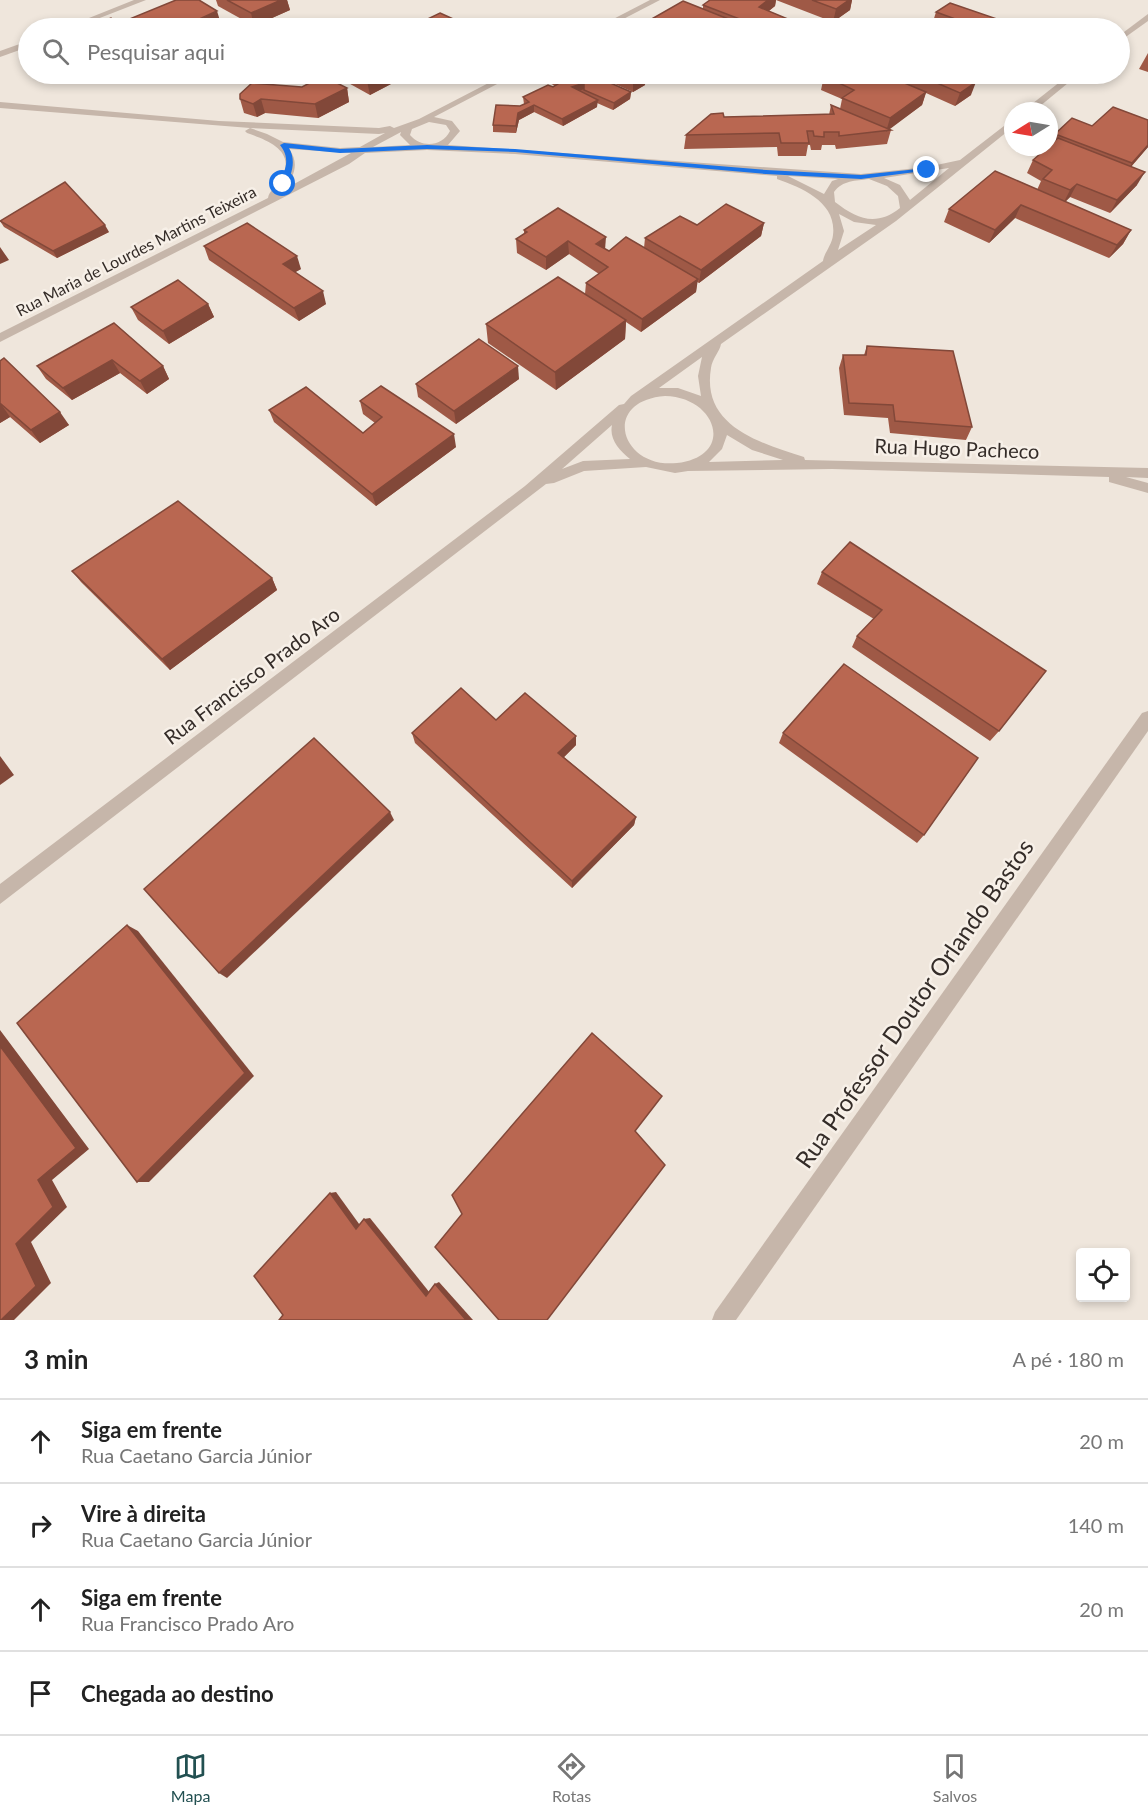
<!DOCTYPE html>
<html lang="pt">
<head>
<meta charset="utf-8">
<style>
	body { margin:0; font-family:Lato,sans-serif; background:#f2f2f2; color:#222 }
	.controls { position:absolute; right:18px; bottom:18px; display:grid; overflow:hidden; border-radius:6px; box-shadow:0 3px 9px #0003 }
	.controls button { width:54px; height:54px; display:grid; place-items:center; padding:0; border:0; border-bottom:2px solid #e0e0e0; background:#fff; color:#222; font:30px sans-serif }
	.compass { position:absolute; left:1004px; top:102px; width:54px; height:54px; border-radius:50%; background:#fff; box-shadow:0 3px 9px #0003; rotate:259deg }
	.stop { position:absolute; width:18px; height:18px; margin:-14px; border:4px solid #1a73e8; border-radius:50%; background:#fff }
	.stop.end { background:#1a73e8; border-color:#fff; box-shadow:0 2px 6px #0008 }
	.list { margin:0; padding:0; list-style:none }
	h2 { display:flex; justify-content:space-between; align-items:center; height:78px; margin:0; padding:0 24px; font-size:26px }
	h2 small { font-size:20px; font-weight:400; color:#767676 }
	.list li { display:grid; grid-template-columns:39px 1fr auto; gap:18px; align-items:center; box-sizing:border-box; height:84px; padding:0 24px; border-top:2px solid #e0e0e0 }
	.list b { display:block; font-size:22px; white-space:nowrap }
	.list p { margin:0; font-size:20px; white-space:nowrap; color:#767676 }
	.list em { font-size:20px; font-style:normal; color:#767676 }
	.icon { flex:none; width:33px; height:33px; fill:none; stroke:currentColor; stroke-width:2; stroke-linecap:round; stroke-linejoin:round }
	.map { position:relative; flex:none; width:1148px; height:1320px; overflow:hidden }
	.search { position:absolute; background:#fff; box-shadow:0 3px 9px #0003; left:18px; right:18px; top:18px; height:66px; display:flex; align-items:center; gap:15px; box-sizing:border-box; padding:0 21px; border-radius:33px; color:#767676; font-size:22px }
	.sheet { height:414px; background:#fff }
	nav { display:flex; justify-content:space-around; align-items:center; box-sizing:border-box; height:84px; border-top:2px solid #e0e0e0; background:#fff; font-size:16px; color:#767676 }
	nav a { display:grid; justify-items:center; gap:3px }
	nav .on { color:#225051 }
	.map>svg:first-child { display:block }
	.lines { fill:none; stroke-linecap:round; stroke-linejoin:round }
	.street { fill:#c6b6aa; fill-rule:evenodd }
	.wall { fill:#9f5946 }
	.shaded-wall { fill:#824839 }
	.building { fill:#b96751; stroke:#824839; stroke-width:1.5 }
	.route { fill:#1a73e8 }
	.labels { text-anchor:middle; stroke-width:5; stroke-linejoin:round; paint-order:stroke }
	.far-street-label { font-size:16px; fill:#342c28; stroke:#f7f0e8 }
	.street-label { font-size:20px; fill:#342c28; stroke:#f7f0e8 }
	.near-street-label { font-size:24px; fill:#342c28; stroke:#f7f0e8 }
</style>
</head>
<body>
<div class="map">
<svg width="1148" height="1320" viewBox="0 0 1148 1320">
	<rect width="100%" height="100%" fill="#efe6dc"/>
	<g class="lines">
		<g class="street">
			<polygon points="134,0 146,0 74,28 64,28"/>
			<polygon points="650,0 660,0 606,28 596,28"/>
			<polygon points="1148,14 1148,21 1120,41 1120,35"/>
			<polygon points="28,41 28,47 0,57 0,51"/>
			<path d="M506 74H516L434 117 452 121 460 131 448 145 861 174 927 167 960 160 1013 119V127L896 221 721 344C720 351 712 359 711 368 701 427 761 443 804 457L805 460 1148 468V478L1126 477 1148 483V493L1109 482V477L832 469 688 471 675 473 646 467 584 471 554 483 546 484 0 904V884L525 486 619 405 624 404 631 396 823 261C824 253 832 245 833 235 837 203 803 188 777 179V176L515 154 427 150 365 153 349 164 0 342V333L268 198C269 192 274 188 278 183 300 153 270 141 247 133L245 131 250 128 0 108V102L219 121 379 128 390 126 394 128 419 119ZM429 122 446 125 450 131C442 147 421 148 410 135L412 129ZM250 128 379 134 385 133 360 147 340 148 283 142 267 134ZM401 132 400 135 410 145 373 147ZM289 149 351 153 283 190C294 178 300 163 289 149ZM949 168 910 200 900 185 884 178ZM788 176 838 179 832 181 824 194ZM869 179 887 186 898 196 900 208C876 227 857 219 835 202L834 192C843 180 855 181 869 179ZM839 214 854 222 876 225 838 250 844 231ZM702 357 698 376 701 396 678 388H659ZM665 396C717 397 736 456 677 463 621 469 600 401 665 396ZM612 425C609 439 619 450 630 459L583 461 562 469ZM727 435 752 450 783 460 709 462 722 449Z"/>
			<polygon points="1070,74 1079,74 1034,111 1023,111"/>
			<polygon points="1148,711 1148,731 736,1320 712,1320 715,1312 1142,713"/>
		</g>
	</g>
	<g class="wall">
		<polygon points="216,0 287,0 290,10 254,26 218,6"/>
		<polygon points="710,0 852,0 850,10 833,22 776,0 775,6 769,11 790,20 789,28 643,28 643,24 703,9 703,5"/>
		<polygon points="936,12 1023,28 942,28 932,25"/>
		<polygon points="127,20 221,24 211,28 131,28"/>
		<polygon points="1148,53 1148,72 1139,69"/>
		<polygon points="162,74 183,74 172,80"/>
		<polygon points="333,74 410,74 370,95 334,75"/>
		<polygon points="592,74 646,74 645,85 633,92"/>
		<polygon points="661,74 697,74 684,82"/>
		<polygon points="722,74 737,74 731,78"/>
		<polygon points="898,74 972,74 970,79 971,95 955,106 926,93 922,105 889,129 891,130 887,144 836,149 835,145 822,145 821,150 811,150 810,145 808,145 806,156 778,156 777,147 684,149 686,135 724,117 829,115 831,105 840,109 842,99 821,90 824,76 896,79"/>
		<polygon points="548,75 631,92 630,99 613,110 597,103 597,107 563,126 534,112 519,120 516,133 493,132 493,125 524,104 523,97 555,86 548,82"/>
		<polygon points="302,87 347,88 349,102 318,118 265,113 257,117 244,113 240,99"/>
		<polygon points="1148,120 1148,147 1131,167 1137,185 1110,213 1070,197 1065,202 1131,230 1123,244 1109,258 1015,218 989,243 944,222 949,209 1037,190 1041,181 1027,173 1033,160 1054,142 1052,141 1055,134 1092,126"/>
		<polygon points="0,221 109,232 57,258 4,227"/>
		<polygon points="764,223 761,236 699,283 697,282 696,292 641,332 626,322 625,339 556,390 488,343 486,324 585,294 586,283 599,274 569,254 546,270 517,253 516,239 524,234 524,230 605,249 609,251 644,248 645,238 697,225"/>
		<polygon points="204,246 301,269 295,272 326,304 299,321 209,260"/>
		<polygon points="208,304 214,317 169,344 138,320 131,307"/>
		<polygon points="114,323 163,366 169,379 147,394 120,373 72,400 46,379 37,366"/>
		<polygon points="867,346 972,427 966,440 890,433 888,418 844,415 839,368 843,355 864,355"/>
		<polygon points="0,361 69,425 40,443 10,417 0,423"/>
		<polygon points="519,379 456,424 418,397 416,384"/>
		<polygon points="360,401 456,447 376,506 274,422 269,410 363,433 375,423 363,414"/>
		<polygon points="72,571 272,578 277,590 170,670 81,582"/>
		<polygon points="822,572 1046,671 999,731 990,741 852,647 857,636 874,619 817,584"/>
		<polygon points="496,720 576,736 576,745 564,757 636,817 634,825 572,888 415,743 412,733"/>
		<polygon points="783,733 924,835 917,843 779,743"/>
	</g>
	<g class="shaded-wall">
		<polygon points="281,0 287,0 290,10 254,26 251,13"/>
		<polygon points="768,0 776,0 775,6 757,20 759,7"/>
		<polygon points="849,0 852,0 850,10 833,22 836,9"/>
		<polygon points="217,11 221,24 211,28 187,28 186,25"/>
		<polygon points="790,20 789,28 778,28"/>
		<polygon points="691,21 691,28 681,28 682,26"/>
		<polygon points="170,74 183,74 172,80"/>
		<polygon points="383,74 410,74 370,95 367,81"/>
		<polygon points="643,74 646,74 645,85 633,92 633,79"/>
		<polygon points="684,74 697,74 684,82"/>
		<polygon points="731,74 737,74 731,78"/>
		<polygon points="971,74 972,74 968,86 965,77"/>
		<polygon points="976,82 971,95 955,106 960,93"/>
		<polygon points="584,83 584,89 572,94 572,87"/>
		<polygon points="347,88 349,102 318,118 315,104"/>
		<polygon points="631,92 630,99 613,110 614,103"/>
		<polygon points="926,92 922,105 886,132 890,118"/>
		<polygon points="261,99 265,113 257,117 253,104"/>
		<polygon points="598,100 597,107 563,126 562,119"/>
		<polygon points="534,105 534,112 519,120 516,133 516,126 518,113"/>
		<polygon points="1148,145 1148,147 1128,170 1132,163"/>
		<polygon points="1145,172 1137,185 1110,213 1117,200"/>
		<polygon points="1077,184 1070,197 1063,204 1070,190"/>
		<polygon points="1021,205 1015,218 989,243 995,230"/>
		<polygon points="764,223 761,236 699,283 701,270"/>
		<polygon points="105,225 109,232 57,258 53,251"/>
		<polygon points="1131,230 1123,244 1109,258 1117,245"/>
		<polygon points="606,237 605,250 596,244"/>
		<polygon points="568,241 569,254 546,270 546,257"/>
		<polygon points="0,247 9,260 0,264"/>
		<polygon points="297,256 301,269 287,277 283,264"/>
		<polygon points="698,279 696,292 641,332 642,319"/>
		<polygon points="323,291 326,304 299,321 294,308"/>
		<polygon points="208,304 214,317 169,344 163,331"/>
		<polygon points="626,320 625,339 556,390 555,372"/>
		<polygon points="112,360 120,373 72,400 63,388"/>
		<polygon points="163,366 169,379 147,394 140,381"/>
		<polygon points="518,366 519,379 456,424 454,411"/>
		<polygon points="1,404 10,417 0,423 0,405"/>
		<polygon points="60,412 69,425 40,443 31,430"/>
		<polygon points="454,434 456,447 376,506 372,494"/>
		<polygon points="272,578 277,590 170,670 162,659"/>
		<polygon points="576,736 576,745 559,762 558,753"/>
		<polygon points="0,756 14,775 0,785"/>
		<polygon points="390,812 394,820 227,978 219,973"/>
		<polygon points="636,817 634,825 572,888 572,881"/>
		<polygon points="127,925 138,931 254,1076 149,1182 137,1182"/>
		<polygon points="0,1030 89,1149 52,1180 67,1207 31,1242 51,1283 14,1320 1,1320 16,1244 38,1180 0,1046"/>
		<polygon points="336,1192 362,1228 356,1229 330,1193"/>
		<polygon points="370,1218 430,1293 426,1296 364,1219"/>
		<polygon points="439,1282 473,1320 466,1320 435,1284"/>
	</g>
	<g class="building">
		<polygon points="176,0 199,0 217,11 186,25 191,28 142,28 127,20"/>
		<polygon points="227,0 281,0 251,13"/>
		<polygon points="710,0 768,0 759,7 790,20 778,28 763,28 703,5"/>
		<polygon points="812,0 849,0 836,9"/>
		<polygon points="683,1 751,28 710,28 691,21 682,26 686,28 653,28 643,24"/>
		<polygon points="950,3 1023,28 979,28 980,28 936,12"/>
		<polygon points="440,13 473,28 409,28"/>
		<polygon points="111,18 123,26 117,28 84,28"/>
		<polygon points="353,74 383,74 367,81"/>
		<polygon points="550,74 590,74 631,92 614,103 584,90 584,83 572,87 598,100 562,119 534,105 518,113 516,126 493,125 496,105 520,106 529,102 523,97 548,85 553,87 561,82 548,75"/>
		<polygon points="621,74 643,74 633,79"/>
		<polygon points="828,74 883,74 926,92 890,118 842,98 854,90 824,76"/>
		<polygon points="916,74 971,74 965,77 976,82 960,93"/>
		<polygon points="323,76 347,88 315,104 261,99 253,104 240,99 240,94 252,83 302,87"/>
		<polygon points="831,105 891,130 839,136 839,132 824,132 824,137 814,136 813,131 807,131 809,143 781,143 779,133 686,135 711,114 723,113 724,117 834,114"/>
		<polygon points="1113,107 1148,120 1148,145 1132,163 1055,134 1072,118 1092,126"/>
		<polygon points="1058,138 1145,172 1117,200 1077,184 1070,190 1043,179 1052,170 1033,160 1048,147 1049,147 1049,146"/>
		<polygon points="995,171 1131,230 1117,245 1021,205 995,230 949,209"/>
		<polygon points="65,182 105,225 53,251 0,221"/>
		<polygon points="726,204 764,223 701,270 645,238 680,216 697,225"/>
		<polygon points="558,208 606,237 596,244 609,251 626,237 698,279 642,319 586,283 608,267 568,241 546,257 516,239 527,232 524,230"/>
		<polygon points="247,223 297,256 283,264 323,291 294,308 204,246"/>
		<polygon points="558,277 626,320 555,372 486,324"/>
		<polygon points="178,280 208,304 163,331 131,307"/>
		<polygon points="114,323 163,366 140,381 112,360 63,388 37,366"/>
		<polygon points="479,339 518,366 454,411 416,384"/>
		<polygon points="867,346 953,351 972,427 895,421 893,405 849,403 843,355 866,355"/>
		<polygon points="4,358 60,412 31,430 1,404 0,405 0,361"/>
		<polygon points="381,386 454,434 372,494 269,410 306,387 363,433 382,417 360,401"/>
		<polygon points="178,501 272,578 162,659 72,571"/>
		<polygon points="850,542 1046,671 999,731 857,636 882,610 822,572"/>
		<polygon points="844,664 978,758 924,835 783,733"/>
		<polygon points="461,688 496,720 525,693 576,736 558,753 636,817 572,881 412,733"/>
		<polygon points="314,738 390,812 219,973 144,889"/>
		<polygon points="127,925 245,1073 137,1182 17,1023"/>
		<polygon points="592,1033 662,1096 635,1131 665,1165 547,1320 499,1320 435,1247 462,1214 452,1195"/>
		<polygon points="0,1046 76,1148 38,1180 53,1207 16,1244 36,1286 1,1320 0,1320"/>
		<polygon points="330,1193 356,1229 364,1219 426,1296 435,1284 466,1320 279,1320 283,1315 254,1276"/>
	</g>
	<path class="route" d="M284 143 340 149 427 145 515 149 766 170 861 175 927 168 931 170 861 179 766 174 515 152 427 149 340 153 289 148C296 159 293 177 283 186L280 184C285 169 291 159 280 145Z"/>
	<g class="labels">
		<g class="far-street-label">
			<text transform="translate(136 251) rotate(-27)" y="6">Rua Maria de Lourdes Martins Teixeira</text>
		</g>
		<g class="street-label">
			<text transform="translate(957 449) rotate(2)" y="7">Rua Hugo Pacheco</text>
			<text transform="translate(252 676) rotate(-37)" y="7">Rua Francisco Prado Aro</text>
		</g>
		<g class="near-street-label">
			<text transform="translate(915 1004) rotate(-55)" y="8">Rua Professor Doutor Orlando Bastos</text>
		</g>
	</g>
</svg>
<div class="controls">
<button><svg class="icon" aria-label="locate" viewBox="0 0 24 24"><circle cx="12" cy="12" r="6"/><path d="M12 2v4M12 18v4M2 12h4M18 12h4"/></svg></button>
</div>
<svg class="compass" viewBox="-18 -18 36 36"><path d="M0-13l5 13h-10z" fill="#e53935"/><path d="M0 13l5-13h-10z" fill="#767676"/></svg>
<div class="stop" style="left:283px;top:184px"></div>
<div class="stop end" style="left:927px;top:170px"></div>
<div class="search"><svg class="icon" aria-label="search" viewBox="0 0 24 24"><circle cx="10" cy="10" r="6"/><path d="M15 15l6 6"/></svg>Pesquisar aqui</div>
</div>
<section class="sheet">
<h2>3 min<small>A pé · 180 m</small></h2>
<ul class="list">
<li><svg class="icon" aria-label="ahead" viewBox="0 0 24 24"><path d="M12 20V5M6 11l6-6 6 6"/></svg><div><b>Siga em frente</b><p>Rua Caetano Garcia Júnior</p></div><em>20 m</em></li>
<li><svg class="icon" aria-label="right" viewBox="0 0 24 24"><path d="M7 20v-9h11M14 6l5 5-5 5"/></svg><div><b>Vire à direita</b><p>Rua Caetano Garcia Júnior</p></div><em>140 m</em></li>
<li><svg class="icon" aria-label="ahead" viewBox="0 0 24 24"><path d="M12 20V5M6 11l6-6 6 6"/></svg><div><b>Siga em frente</b><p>Rua Francisco Prado Aro</p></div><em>20 m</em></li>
<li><svg class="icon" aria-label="arrive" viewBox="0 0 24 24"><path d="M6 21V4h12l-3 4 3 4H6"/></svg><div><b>Chegada ao destino</b></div></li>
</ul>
</section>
<nav>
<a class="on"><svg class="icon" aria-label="map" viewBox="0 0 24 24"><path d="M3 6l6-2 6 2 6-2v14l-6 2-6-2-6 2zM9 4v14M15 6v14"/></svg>Mapa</a>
<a><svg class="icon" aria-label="directions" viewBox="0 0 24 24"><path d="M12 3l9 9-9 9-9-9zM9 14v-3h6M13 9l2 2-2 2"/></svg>Rotas</a>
<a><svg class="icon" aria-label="saved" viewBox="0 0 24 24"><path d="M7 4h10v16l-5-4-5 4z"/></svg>Salvos</a>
</nav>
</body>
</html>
